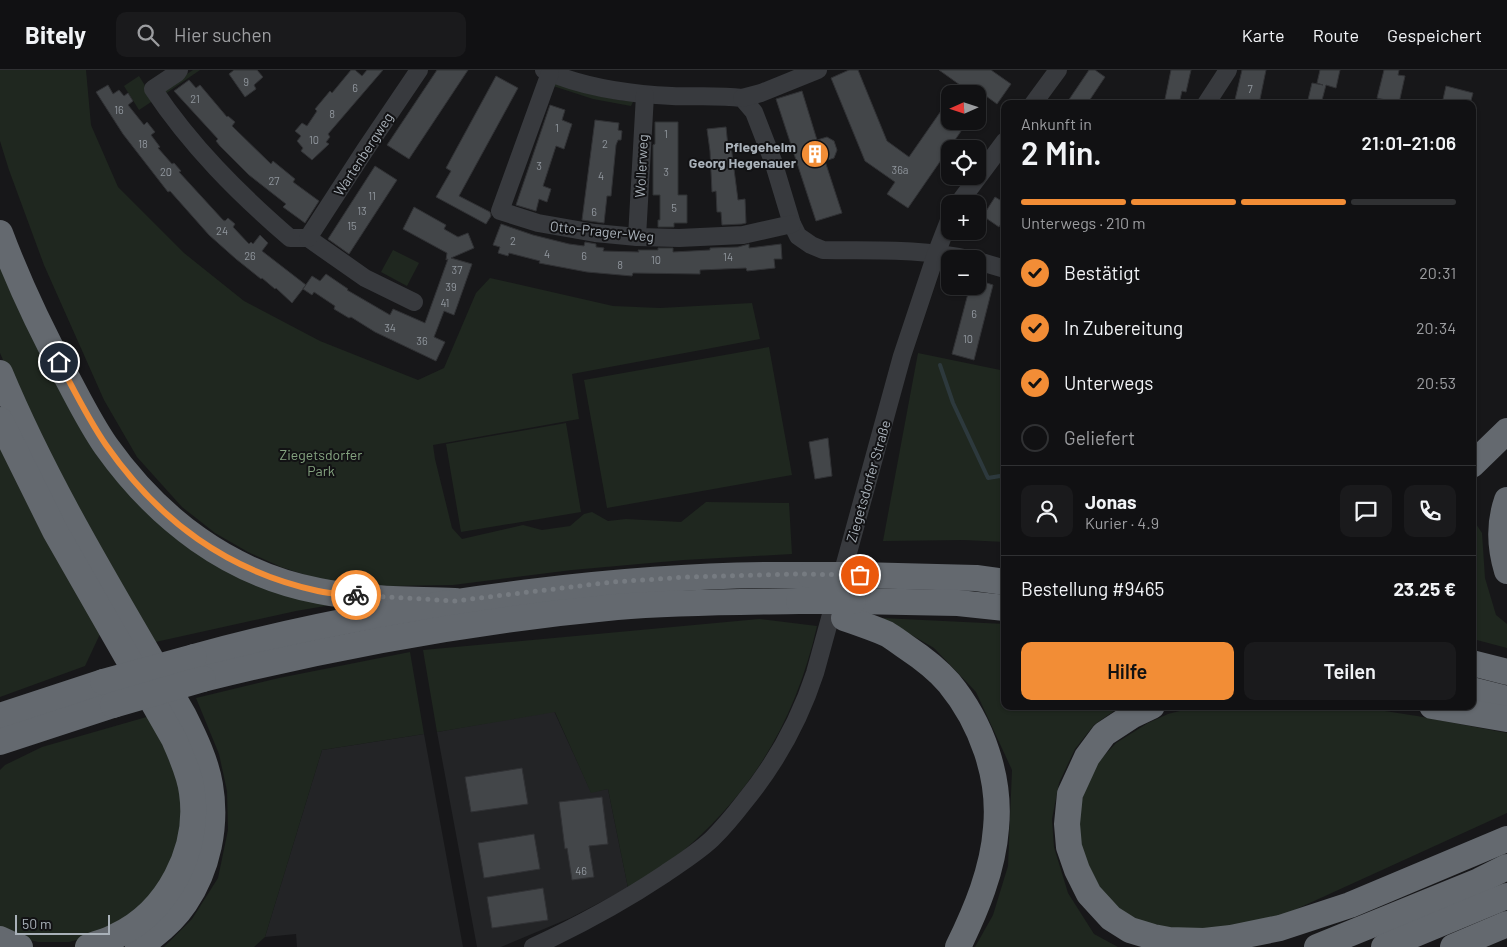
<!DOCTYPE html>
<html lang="de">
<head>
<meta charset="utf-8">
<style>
  :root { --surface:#111113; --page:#1a1a1c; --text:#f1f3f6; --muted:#9c9da0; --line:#303133; --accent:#f28d36 }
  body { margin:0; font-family:Barlow,sans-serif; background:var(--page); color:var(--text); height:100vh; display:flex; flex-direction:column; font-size:19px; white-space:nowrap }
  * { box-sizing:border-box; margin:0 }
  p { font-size:16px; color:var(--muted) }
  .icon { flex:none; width:28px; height:28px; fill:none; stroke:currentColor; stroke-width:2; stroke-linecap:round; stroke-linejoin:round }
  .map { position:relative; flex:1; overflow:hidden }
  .drawer { position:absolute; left:1001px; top:30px; width:475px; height:610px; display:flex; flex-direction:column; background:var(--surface); border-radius:10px; box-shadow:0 1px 4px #0004,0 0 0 1px var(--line) }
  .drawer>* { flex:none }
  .needle { width:32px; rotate:267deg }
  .controls { position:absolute; left:941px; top:15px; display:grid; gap:10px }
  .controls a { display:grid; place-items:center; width:45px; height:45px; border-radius:10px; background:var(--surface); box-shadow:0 1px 4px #0004,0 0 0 1px var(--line); font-size:25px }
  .scale { position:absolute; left:15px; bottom:12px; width:95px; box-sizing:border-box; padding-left:5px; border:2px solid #a9b1b9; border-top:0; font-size:14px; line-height:18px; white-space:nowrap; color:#a9b1b9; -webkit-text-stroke:4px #121214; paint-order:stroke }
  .pin { position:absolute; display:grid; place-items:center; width:42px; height:42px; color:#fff; margin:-21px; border:2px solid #fff; border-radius:50%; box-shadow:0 1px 5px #0007 }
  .courier { position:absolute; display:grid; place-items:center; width:50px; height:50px; margin:-25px; border:4px solid #f28d36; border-radius:50%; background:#fff; color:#222; box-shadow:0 1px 6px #0007 }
  .head em { font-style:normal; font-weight:600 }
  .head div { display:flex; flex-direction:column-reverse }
  .head { display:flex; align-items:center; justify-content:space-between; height:85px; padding:0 20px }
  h1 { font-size:32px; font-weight:600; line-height:38px }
  .bar { display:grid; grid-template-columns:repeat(4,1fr); gap:8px 5px; align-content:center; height:60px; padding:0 20px }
  .bar i { height:6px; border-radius:4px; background:var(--line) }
  .bar .on { background:var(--accent) }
  .bar p { grid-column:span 4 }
  .line { display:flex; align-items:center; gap:12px; padding:0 20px; border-top:1px solid var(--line) }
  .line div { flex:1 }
  .round { display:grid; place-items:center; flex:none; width:52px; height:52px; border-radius:10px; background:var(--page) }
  ol { padding:0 20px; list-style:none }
  li { display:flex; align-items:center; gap:15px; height:55px }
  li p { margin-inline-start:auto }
  li .icon { padding:5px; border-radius:50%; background:var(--accent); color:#111; stroke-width:4 }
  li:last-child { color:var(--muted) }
  li i { width:28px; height:28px; border:2px solid var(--line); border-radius:50% }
  .button { display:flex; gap:10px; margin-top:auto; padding:10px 20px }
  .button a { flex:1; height:58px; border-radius:10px; background:var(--accent); color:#111; font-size:20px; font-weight:600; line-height:58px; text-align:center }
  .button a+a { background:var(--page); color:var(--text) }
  header { display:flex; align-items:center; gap:30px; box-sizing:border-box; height:70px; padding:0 25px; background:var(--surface); border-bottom:1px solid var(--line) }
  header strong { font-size:24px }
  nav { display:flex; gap:28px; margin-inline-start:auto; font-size:18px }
  .search { width:350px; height:45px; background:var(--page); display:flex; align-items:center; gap:12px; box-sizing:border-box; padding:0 18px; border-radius:10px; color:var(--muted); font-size:19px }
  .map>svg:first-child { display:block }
  .built { fill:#232426 }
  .green { fill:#1f271f }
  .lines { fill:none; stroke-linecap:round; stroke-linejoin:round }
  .stream { stroke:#2d393d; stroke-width:4 }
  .building { fill:#434649; stroke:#313235 }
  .minor { stroke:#383a3e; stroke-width:18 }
  .highway { stroke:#64696f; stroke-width:26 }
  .highway-bridge { stroke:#64696f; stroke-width:26 }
  .done { stroke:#767b81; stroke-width:5; stroke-dasharray:0 9 }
  .route { stroke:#f28d36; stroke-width:6 }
  .labels { text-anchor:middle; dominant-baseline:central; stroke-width:4; stroke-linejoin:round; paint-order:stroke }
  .number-label { font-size:11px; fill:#90969d }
  .poi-label { font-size:14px; font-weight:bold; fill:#a9b1b9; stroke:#121214; text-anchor:end }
  .street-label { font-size:14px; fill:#a9b1b9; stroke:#121214 }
  .park-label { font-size:14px; fill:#85a480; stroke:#121214 }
</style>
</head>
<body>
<header>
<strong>Bitely</strong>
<div class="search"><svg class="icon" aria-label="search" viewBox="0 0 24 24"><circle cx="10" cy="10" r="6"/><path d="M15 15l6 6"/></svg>Hier suchen</div>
<nav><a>Karte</a><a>Route</a><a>Gespeichert</a></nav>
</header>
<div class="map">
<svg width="1507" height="877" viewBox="0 0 1507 877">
  <rect width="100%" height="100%" fill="#171719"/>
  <g class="built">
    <polygon points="554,641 591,722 608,719 628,818 570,848 501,877 477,877 437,662"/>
    <polygon points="424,664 463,877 297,877 296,864 265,867 322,680"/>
  </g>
  <g class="green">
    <polygon points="0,0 86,0 91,55 118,117 184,183 244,231 320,271 418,310 444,298 476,223 490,208 613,236 660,238 752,233 760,269 572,304 579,349 433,375 435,389 452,458 462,469 523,455 542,460 570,456 584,444 592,442 608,451 626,449 681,452 706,432 789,433 792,484 684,490 572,500 453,515 391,516 349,514 315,508 281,497 248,482 215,463 182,437 137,387 104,330 44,195 9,100 0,71"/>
    <polygon points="193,0 200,0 165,24 166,18"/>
    <polygon points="139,6 154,30 139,40 124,16"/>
    <polygon points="555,10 594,25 625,31 629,27 635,28 631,36 593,29 550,15"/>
    <polygon points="393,180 419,193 407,216 381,202"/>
    <polygon points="0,182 149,442 337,534 296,541 151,573 29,351 0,283"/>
    <polygon points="769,277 792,405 607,438 584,310"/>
    <polygon points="918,283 1005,301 1005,472 964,470 883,471"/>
    <polygon points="566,353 581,442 461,462 446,374"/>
    <polygon points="0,366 100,564 85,596 0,627"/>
    <polygon points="1472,448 1482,463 1485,508 1496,545 1507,554 1507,578 1473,569"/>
    <polygon points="882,548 1005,554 1005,636 1121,636 1094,655 1075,679 1059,713 1052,749 1054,777 1068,823 1094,864 1118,877 975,877 993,845 1008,796 1012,700 976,622 934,578"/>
    <path d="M 759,549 L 817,556 C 797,644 758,714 691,774 C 672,791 650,804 628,818 L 608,719 L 591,723 L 555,642 L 437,662 L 423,580 Z"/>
    <polygon points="410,582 424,664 322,680 265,867 254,877 164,877 192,849 218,808 228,760 227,721 219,684 196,628 279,608"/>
    <polygon points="1199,636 1353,636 1417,646 1507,663 1507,743 1279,847 1211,862 1154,856 1128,845 1111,834 1098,818 1086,794 1081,773 1079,750 1082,730 1088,709 1099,691 1116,673 1148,653 1168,644"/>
    <polygon points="150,646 181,717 184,748 169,800 141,839 92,866 69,872 38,872 11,865 0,858 0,700 5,695 42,677"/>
  </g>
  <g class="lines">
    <polyline class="stream" points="940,295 953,333 988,408 1000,406 1005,407"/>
  </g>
  <g class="building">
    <polygon points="234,0 257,0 263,7 254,15 256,19 245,27 229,4"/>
    <polygon points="351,0 355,0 362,6 367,0 383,0 328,64 330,67 326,72 329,74 312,90 301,81 303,78 297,71 301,66 295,61 302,53 307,56 317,41 315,39 330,21 332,23"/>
    <polygon points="437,0 468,0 409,89 387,75"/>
    <polygon points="849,0 858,0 887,71 909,87 950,28 950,51 968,51 908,138 887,124 895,112 865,91 831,8"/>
    <polygon points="939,0 991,0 1011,14 997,34 986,26 978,38 978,24 953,24 960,15"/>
    <polygon points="1089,0 1095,0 1105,7 1087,34 1066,34"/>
    <polygon points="1171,0 1191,0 1186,22 1182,21 1179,34 1164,34"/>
    <polygon points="1242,0 1266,0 1259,34 1234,34"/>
    <polygon points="1320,0 1340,0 1336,18 1326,15 1321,34 1307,34 1312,13 1323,15 1317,13"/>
    <polygon points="1384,0 1399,0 1398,5 1405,6 1399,33 1377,28"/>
    <polygon points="496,6 518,18 459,126 490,142 491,146 486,154 436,127 451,101 446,98"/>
    <polygon points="189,10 196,18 200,15 227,47 228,46 235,52 232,56 271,94 273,91 295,109 293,112 319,131 305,153 283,137 286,134 249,105 220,76 216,71 218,69 174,21"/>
    <polygon points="108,15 113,24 119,20 124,26 128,23 133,31 128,35 144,55 147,52 155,62 151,65 160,77 158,78 172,94 174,93 181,101 179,102 223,150 225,151 228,148 235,154 233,157 249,174 251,172 253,174 260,165 268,173 262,181 306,215 292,233 276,218 275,219 262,208 261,209 236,189 209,165 170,121 168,122 123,64 96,22"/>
    <polygon points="1446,16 1473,23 1470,34 1442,34"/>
    <polygon points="802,21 817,70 827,67 834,71 837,80 834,88 825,91 842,143 816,151 776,29"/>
    <polygon points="550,35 565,40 562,50 572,54 564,79 556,76 543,116 551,119 547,132 539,129 536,141 516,135"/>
    <polygon points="595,50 619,53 618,60 622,61 621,70 618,70 616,75 611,126 607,126 604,153 582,150"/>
    <polygon points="655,52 678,52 678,125 687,125 687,153 674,153 674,157 658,157 658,150 660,150 660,125 653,125 653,75 655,74"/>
    <polygon points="726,57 728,77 731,76 738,130 745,129 746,153 742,154 722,155 721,142 717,142 716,121 712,122 710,81 707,59"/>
    <polygon points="375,96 397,110 349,184 328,169"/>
    <polygon points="995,127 1005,133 1005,147 999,157 983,146"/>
    <polygon points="414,137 446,155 444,159 458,167 468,163 474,178 451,188 472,194 454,245 444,241 434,267 445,272 436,291 375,262 351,247 349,248 334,239 335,236 314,222 312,225 303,219 312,206 320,211 326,204 348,219 347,220 390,245 393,239 425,253 448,189 446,190 447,183 403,159"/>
    <polygon points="501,154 533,165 569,174 584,176 585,172 596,174 596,177 604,178 603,181 639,182 638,180 658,180 658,178 673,178 673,182 710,180 710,178 738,177 749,174 749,178 781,174 782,189 774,189 775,198 747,201 746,198 700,200 700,204 633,203 632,206 587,202 539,193 540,191 509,183 508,186 498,183 500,177 493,175"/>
    <polygon points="978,210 993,215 974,290 952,284 970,216 978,216"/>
    <polygon points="828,368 832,406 815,409 809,372"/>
    <polygon points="522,698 528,734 471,742 465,707"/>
    <polygon points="602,727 608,774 589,776 594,807 572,810 567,778 565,779 559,732"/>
    <polygon points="534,764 540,799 484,808 478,773"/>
    <polygon points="543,818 548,850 492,858 487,827"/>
  </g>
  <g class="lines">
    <g class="minor">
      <path d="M 179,0 L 177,3 L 153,19 C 191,76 238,123 290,168 L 308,168 L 365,208 L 414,232"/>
      <path d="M 544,0 C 584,18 628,24 672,26 C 696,27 718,25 742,28 L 754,42 L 773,91 L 792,154 L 798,166 L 811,175 L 823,180 C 870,181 921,178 968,189"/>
      <polyline points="550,3 500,141 538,153 595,163 637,167 679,168 743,165 792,154"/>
      <polyline points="742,28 761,23 818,0"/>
      <polyline points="1033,34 1058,0"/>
      <polyline points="1206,34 1228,0"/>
      <polyline points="958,134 1005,71"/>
      <polyline points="637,167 645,25"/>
      <polyline points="308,168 365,80 419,0"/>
      <polyline points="978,191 1005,199"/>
      <path d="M 533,877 C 578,856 621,833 663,805 C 679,794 697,783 712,769 C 723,758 734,745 744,732 C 776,693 799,652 815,603 L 902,286 L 936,184 L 950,148"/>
    </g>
    <g class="highway">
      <path d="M 0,163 C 18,211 40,258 65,304 C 78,328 90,353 106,376 C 158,449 229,504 319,521 C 363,530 410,529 455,531"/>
      <path d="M 0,303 C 50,423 120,534 184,646 C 195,668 206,691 210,715 C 217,755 208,799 185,833 C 173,851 156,865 138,877"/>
      <path d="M 0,350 L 55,461 L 174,669 C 181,686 190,704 192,723 C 200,779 168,842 116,866 C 107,871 97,873 88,877"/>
      <polyline points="1472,395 1507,361"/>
      <path d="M 1507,430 C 1499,453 1500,478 1507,501"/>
      <polyline points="859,505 976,508 1005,512"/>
      <polyline points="853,531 958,533 1005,538"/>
      <path d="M 844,548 C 858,553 873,558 887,564 C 894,568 900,573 906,577 C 921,587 937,599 949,613 C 982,653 1001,708 996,758 C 993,800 976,840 958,877"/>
      <path d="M 194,587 C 309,555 421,535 539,521 C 629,510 719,504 810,505"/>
      <polyline points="1472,593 1507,602"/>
      <path d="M 203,609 C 339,575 477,550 617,537 C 678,532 738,532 799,531"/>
      <polyline points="1472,620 1507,629"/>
      <polyline points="1152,636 1133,645 1104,664 1087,687 1070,724 1067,754 1069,777 1077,800 1089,824 1111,848 1130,860 1153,867 1169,870 1204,871 1231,868 1280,858 1350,835 1507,769"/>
      <polyline points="1432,636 1507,649"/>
      <polyline points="0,646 103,612"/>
      <polyline points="0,672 113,635"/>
      <polyline points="0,869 13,875 20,877"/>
      <polyline points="1317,877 1479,811 1507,797"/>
      <polyline points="1384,877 1507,826"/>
      <polyline points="1453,877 1507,854"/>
    </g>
    <g class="highway-bridge">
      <polyline points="810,505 859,505"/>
      <polyline points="799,531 853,531"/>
      <polyline points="103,612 194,587"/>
      <polyline points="113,635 203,609"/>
    </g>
  </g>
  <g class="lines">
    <polyline class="done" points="356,525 455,531 612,512 688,507 799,504 860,505"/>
    <path class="route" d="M 59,292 C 74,320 88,349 106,375 C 159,451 227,501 318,521 C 330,524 343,524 356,525"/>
  </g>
  <defs>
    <symbol id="building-disc" viewBox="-11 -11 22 22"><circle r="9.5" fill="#f28d36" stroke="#121214"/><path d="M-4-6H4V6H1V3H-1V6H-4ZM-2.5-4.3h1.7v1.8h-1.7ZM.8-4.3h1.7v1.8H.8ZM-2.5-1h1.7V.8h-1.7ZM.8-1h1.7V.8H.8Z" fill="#fff"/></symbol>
  </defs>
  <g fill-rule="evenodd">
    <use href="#building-disc" x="799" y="68" width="32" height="32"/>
  </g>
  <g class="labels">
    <g class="number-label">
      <text x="246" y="11">9</text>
      <text x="355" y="17">6</text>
      <text x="1250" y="18">7</text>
      <text x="195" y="28">21</text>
      <text x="119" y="39">16</text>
      <text x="332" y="43">8</text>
      <text x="557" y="57">1</text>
      <text x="666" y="63">1</text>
      <text x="314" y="69">10</text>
      <text x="143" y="73">18</text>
      <text x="605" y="73">2</text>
      <text x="539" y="95">3</text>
      <text x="900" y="99">36a</text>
      <text x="166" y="101">20</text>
      <text x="666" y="101">3</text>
      <text x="601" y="105">4</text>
      <text x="274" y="110">27</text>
      <text x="372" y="125">11</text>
      <text x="674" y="137">5</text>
      <text x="362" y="140">13</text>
      <text x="594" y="141">6</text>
      <text x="352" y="155">15</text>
      <text x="222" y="160">24</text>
      <text x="513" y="170">2</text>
      <text x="547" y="183">4</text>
      <text x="250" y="185">26</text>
      <text x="584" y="185">6</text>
      <text x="728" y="186">14</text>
      <text x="656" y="189">10</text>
      <text x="620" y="194">8</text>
      <text x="457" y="199">37</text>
      <text x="451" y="216">39</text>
      <text x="445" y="232">41</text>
      <text x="974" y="243">6</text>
      <text x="390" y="257">34</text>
      <text x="968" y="268">10</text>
      <text x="422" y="270">36</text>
      <text x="581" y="800">46</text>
    </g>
    <g class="poi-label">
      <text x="796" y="76">Pflegeheim<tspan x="796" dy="16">Georg Hegenauer</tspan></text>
    </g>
    <g class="street-label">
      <text transform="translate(363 84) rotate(-57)">Wartenbergweg</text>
      <text transform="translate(641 96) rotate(-87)">Wollerweg</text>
      <text transform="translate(602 161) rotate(6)">Otto-Prager-Weg</text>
      <text transform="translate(868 411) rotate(-74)">Ziegetsdorfer Straße</text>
    </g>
    <g class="park-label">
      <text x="321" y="384">Ziegetsdorfer<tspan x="321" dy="16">Park</tspan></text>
    </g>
  </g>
</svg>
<div class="controls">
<a><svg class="needle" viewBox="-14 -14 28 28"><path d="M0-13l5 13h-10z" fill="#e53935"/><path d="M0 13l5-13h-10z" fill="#9c9da0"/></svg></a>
<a><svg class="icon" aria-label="locate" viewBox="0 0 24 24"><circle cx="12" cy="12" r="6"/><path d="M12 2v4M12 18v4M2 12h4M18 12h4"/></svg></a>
<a>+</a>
<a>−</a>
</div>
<div class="scale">50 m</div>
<div class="pin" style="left:860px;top:505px;background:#ea580c"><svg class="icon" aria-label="bag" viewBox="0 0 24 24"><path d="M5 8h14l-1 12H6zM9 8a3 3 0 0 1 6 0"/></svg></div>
<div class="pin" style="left:59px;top:292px;background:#1f2937"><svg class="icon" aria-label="home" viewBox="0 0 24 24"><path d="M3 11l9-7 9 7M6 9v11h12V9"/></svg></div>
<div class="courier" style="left:356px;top:525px"><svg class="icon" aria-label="bike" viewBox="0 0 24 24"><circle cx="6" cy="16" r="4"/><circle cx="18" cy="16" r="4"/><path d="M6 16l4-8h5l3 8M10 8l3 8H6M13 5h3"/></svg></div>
<section class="drawer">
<div class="head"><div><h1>2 Min.</h1><p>Ankunft in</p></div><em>21:01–21:06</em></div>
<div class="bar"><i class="on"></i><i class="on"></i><i class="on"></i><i></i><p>Unterwegs · 210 m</p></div>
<ol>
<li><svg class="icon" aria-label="check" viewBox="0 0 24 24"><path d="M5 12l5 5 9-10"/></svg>Bestätigt<p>20:31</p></li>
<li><svg class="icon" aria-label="check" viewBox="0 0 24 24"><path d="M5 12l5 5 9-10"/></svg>In Zubereitung<p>20:34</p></li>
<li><svg class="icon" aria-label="check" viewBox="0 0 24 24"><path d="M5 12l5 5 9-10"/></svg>Unterwegs<p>20:53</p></li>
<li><i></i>Geliefert</li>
</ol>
<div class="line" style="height:90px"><a class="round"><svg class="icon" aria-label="person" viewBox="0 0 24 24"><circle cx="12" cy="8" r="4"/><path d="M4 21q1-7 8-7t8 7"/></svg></a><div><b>Jonas</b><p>Kurier · 4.9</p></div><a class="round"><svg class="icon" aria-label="chat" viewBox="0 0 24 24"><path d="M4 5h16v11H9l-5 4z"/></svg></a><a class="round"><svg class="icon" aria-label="phone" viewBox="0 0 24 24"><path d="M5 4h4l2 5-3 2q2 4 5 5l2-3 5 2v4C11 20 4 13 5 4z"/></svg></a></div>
<div class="line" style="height:65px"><div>Bestellung #9465</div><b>23.25 €</b></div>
<div class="button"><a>Hilfe</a><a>Teilen</a></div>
</section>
</div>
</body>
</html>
